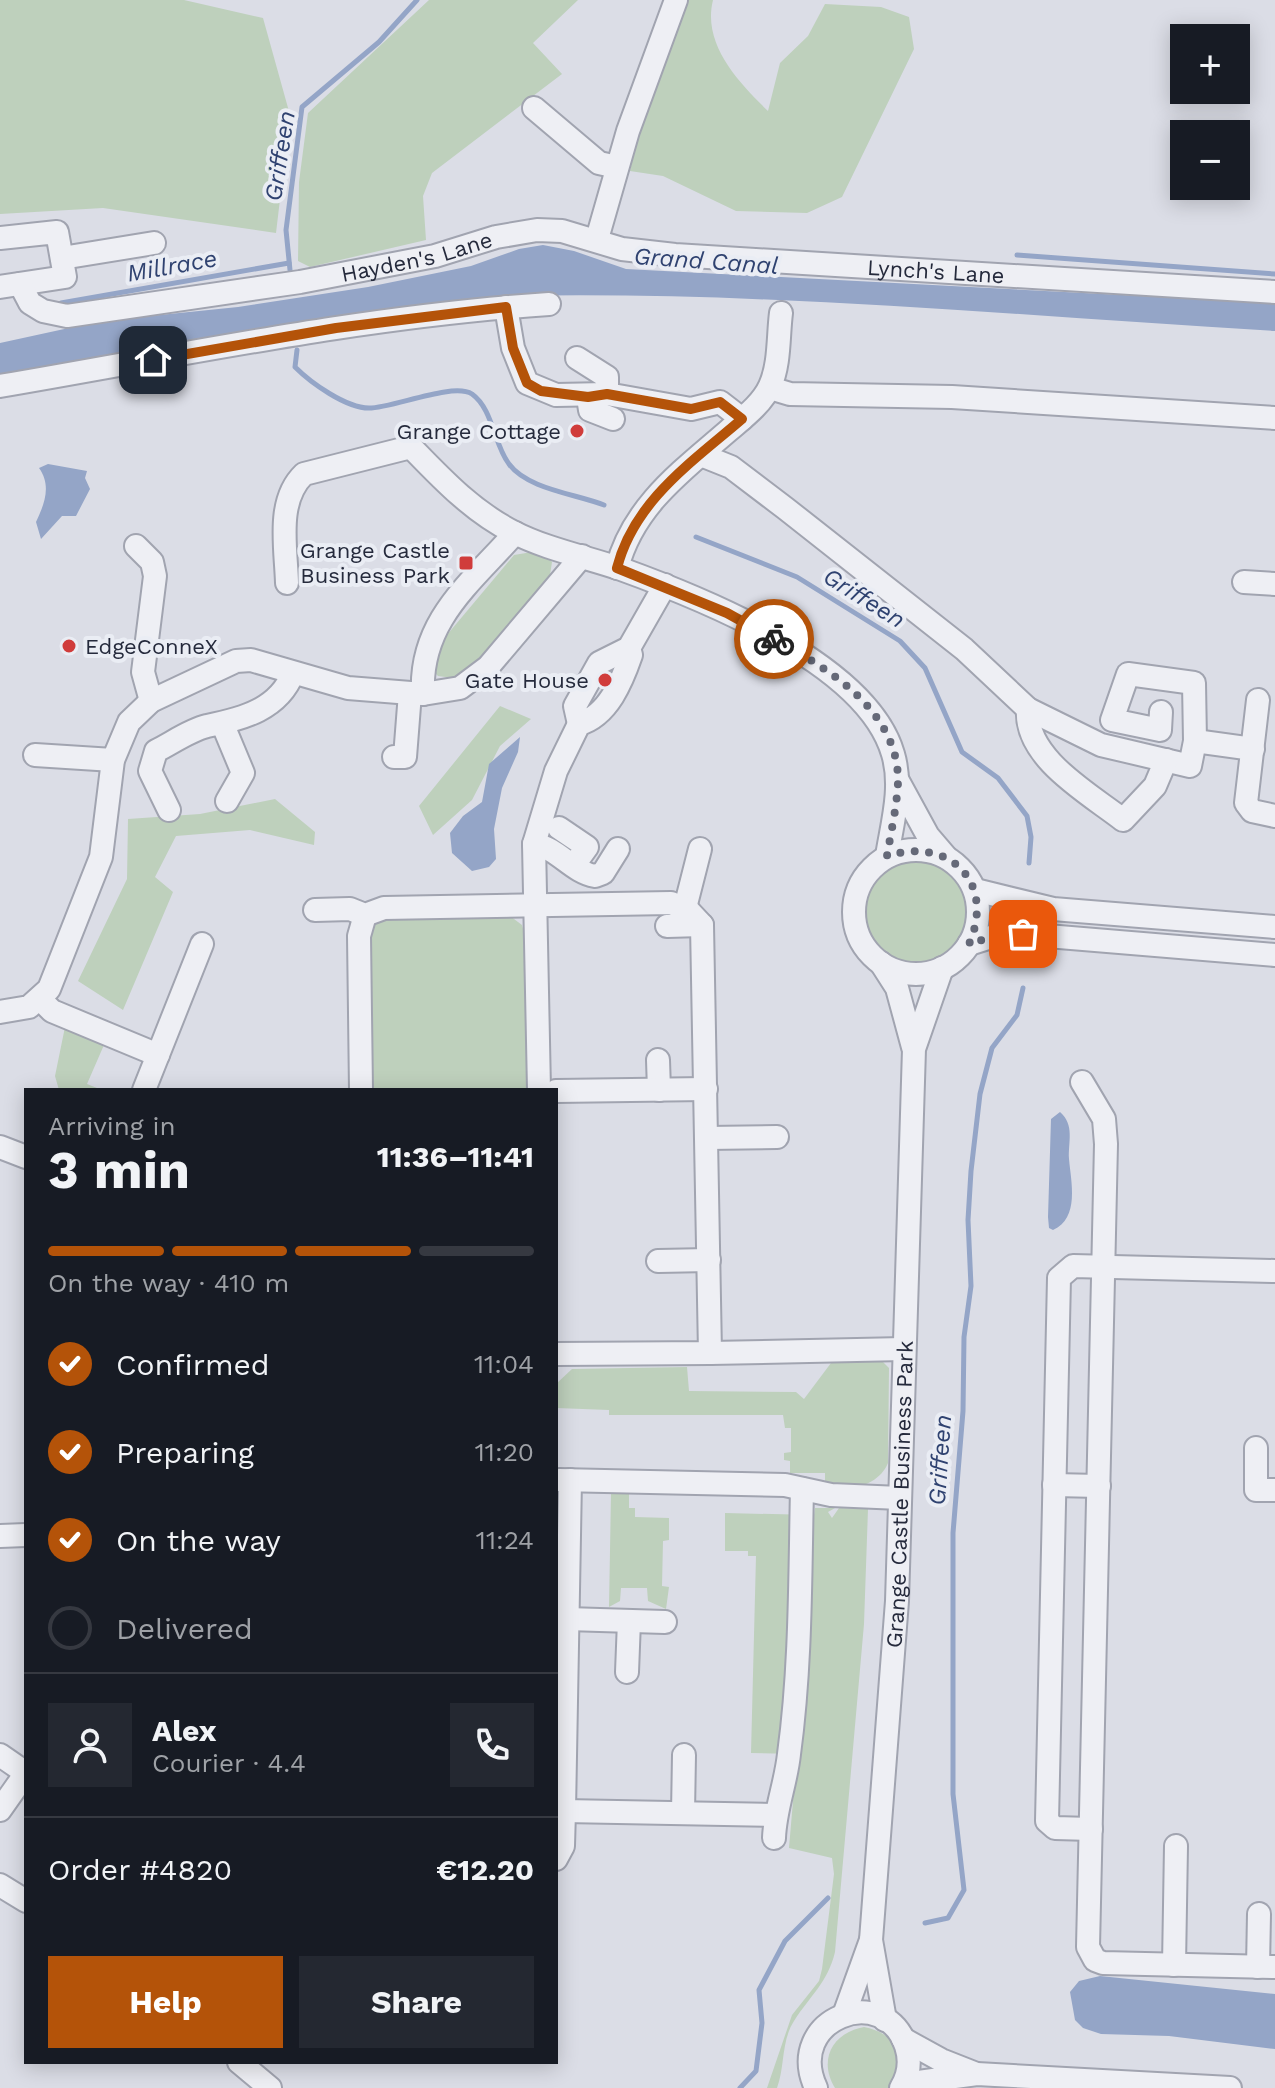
<!DOCTYPE html>
<html lang="en">
<head>
<meta charset="utf-8">
<style>
  :root { --surface:#171b24; --page:#242831; --text:#f1f3f6; --muted:#9ea1a6; --line:#363941; --accent:#b45309 }
  body { margin:0; font-family:"Work Sans",sans-serif; background:var(--page); color:var(--text); height:100vh; display:flex; flex-direction:column; font-size:30px; white-space:nowrap }
  * { box-sizing:border-box; margin:0 }
  p { font-size:26px; color:var(--muted) }
  .icon { flex:none; width:44px; height:44px; fill:none; stroke:currentColor; stroke-width:2; stroke-linecap:round; stroke-linejoin:round }
  .map { position:relative; flex:1; overflow:hidden }
  .side { position:absolute; left:24px; top:1088px; width:534px; height:976px; display:flex; flex-direction:column; background:var(--surface); border-radius:0px; box-shadow:0 4px 20px #0003 }
  .side>* { flex:none }
  .buttons { position:absolute; left:1170px; top:24px; display:grid; gap:16px }
  .buttons a { display:grid; place-items:center; width:80px; height:80px; border-radius:0px; background:var(--surface); box-shadow:0 4px 20px #0003; font-size:40px }
  .pin { position:absolute; display:grid; place-items:center; width:68px; height:68px; color:#fff; margin:-34px; border-radius:16px; box-shadow:0 4px 12px #0006 }
  .courier { position:absolute; display:grid; place-items:center; width:80px; height:80px; margin:-40px; border:6px solid #b45309; border-radius:50%; background:#fff; color:#222; box-shadow:0 2px 10px #0007 }
  .summary em { font-style:normal; font-weight:700 }
  .summary div { display:flex; flex-direction:column-reverse }
  .summary { display:flex; align-items:center; justify-content:space-between; height:136px; padding:0 24px }
  h1 { font-size:52px; font-weight:700; line-height:60px }
  .bar { display:grid; grid-template-columns:repeat(4,1fr); gap:12px 8px; align-content:center; height:96px; padding:0 24px }
  .bar i { height:10px; border-radius:6px; background:var(--line) }
  .bar .current { background:var(--accent) }
  .bar p { grid-column:span 4 }
  .line { display:flex; align-items:center; gap:20px; padding:0 24px; border-top:2px solid var(--line) }
  .line div { flex:1 }
  .round { display:grid; place-items:center; flex:none; width:84px; height:84px; border-radius:0px; background:var(--page) }
  ol { padding:0 24px; list-style:none }
  li { display:flex; align-items:center; gap:24px; height:88px }
  li p { margin-inline-start:auto }
  li .icon { padding:8px; border-radius:50%; background:var(--accent); color:#fff; stroke-width:4 }
  li:last-child { color:var(--muted) }
  li i { width:44px; height:44px; border:4px solid var(--line); border-radius:50% }
  .action { display:flex; gap:16px; margin-top:auto; padding:16px 24px }
  .action a { flex:1; height:92px; border-radius:0px; background:var(--accent); color:#fff; font-size:32px; font-weight:700; line-height:92px; text-align:center }
  .action a+a { background:var(--page); color:var(--text) }
  .map>svg:first-child { display:block }
  .green { fill:#bed0bc }
  .water { fill:#94a5c7 }
  .lines { fill:none; stroke-linecap:round; stroke-linejoin:round }
  .stream { stroke:#94a5c7; stroke-width:5 }
  .minor-casing { stroke:#a1a4b0; stroke-width:26 }
  .minor { stroke:#eeeff4; stroke-width:22 }
  .done { stroke:#656978; stroke-width:8; stroke-dasharray:0 14.4 }
  .route { stroke:#b45309; stroke-width:10 }
  .poi-dot { fill:#d03c3b; stroke:#eaedf4; stroke-width:3 }
  .labels { text-anchor:middle; dominant-baseline:central; stroke-width:8; stroke-linejoin:round; paint-order:stroke }
  .street-label { font-size:22px; fill:#252a3c; stroke:#eaedf4 }
  .poi-label { font-size:22px; fill:#252a3c; stroke:#eaedf4; text-anchor:end }
  .water-label { font-size:24px; font-style:italic; fill:#2f4270; stroke:#eaedf4 }
</style>
</head>
<body>
<div class="map">
<svg width="1275" height="2088" viewBox="0 0 1275 2088">
  <rect width="100%" height="100%" fill="#dbdde6"/>
  <g class="green">
    <polygon points="0,0 184,0 263,18 290,115 276,233 103,208 0,214"/>
    <polygon points="429,0 578,0 533,43 562,74 432,173 423,196 426,240 310,267 298,261 299,182 308,113"/>
    <path d="M 686,0 L 713,0 C 702,44 738,82 768,111 L 780,63 L 808,36 L 825,4 L 881,7 L 909,17 L 914,49 L 842,197 L 807,213 L 736,211 L 663,176 L 630,171 L 636,142 Z"/>
    <polygon points="532,552 547,557 552,562 550,575 478,661 453,678 438,676 434,672 441,642 514,555"/>
    <polygon points="500,706 531,719 500,746 472,800 433,835 419,806"/>
    <polygon points="275,799 315,832 314,845 250,830 176,836 155,877 173,892 123,1010 78,981 127,879 128,819 200,814"/>
    <circle cx="915" cy="911" r="52"/>
    <polygon points="510,916 522,925 525,936 529,1090 371,1090 370,924 377,918"/>
    <polygon points="65,1027 107,1038 87,1084 102,1090 59,1090 55,1076"/>
    <path d="M 834,1359 L 880,1359 L 889,1368 L 888,1463 C 878,1487 847,1493 825,1482 L 825,1473 L 790,1473 L 790,1461 L 784,1460 L 784,1453 L 791,1452 L 791,1428 L 785,1428 L 783,1415 L 609,1415 L 609,1410 L 556,1408 L 556,1384 L 572,1369 L 687,1367 L 689,1391 L 796,1392 L 804,1399 Z"/>
    <polygon points="611,1494 629,1494 629,1508 635,1508 635,1517 669,1518 669,1540 663,1541 662,1586 669,1587 666,1609 648,1601 647,1588 621,1588 620,1601 609,1607"/>
    <path d="M 815,1508 L 835,1508 L 828,1512 L 832,1518 L 839,1508 L 868,1509 L 864,1624 L 835,1952 C 828,1982 810,1996 794,2021 C 781,2041 785,2067 777,2088 L 767,2088 L 792,2015 L 819,1981 L 822,1969 L 834,1874 L 832,1858 L 789,1848 L 797,1754 L 751,1753 L 756,1556 L 748,1556 L 748,1551 L 725,1551 L 725,1513 L 814,1515 Z"/>
    <path d="M 864,2027 C 899,2034 905,2058 891,2088 L 835,2088 C 818,2060 832,2033 864,2027 Z"/>
  </g>
  <g class="water">
    <path d="M 543,245 L 574,251 L 626,269 L 1275,303 L 1275,331 C 1022,316 766,291 512,296 L 0,376 L 0,343 L 101,321 L 238,307 L 368,287 L 471,266 L 519,249 Z"/>
    <path d="M 48,464 L 87,471 L 85,478 L 90,489 L 76,516 L 62,516 L 41,539 L 36,522 C 44,505 52,486 39,468 Z"/>
    <polygon points="520,737 518,752 502,788 494,829 496,859 489,867 472,871 452,853 450,833 463,816 482,802 489,764"/>
    <path d="M 1060,1112 C 1075,1125 1068,1142 1069,1159 C 1071,1182 1080,1218 1053,1230 L 1049,1228 L 1048,1217 L 1051,1119 Z"/>
    <polygon points="1100,1976 1275,1994 1275,2049 1169,2036 1101,2034 1083,2028 1075,2020 1070,1992 1079,1981"/>
  </g>
  <g class="lines">
    <g class="stream">
      <polyline points="1017,255 1275,274"/>
      <polyline points="290,270 286,230 302,107 379,42 417,0"/>
      <polyline points="61,303 289,263"/>
      <path d="M 297,350 L 295,367 C 311,383 346,408 369,408 C 393,408 453,382 472,394 C 493,409 494,445 509,464 C 527,489 576,494 604,505"/>
      <polyline points="696,537 797,577 900,641 925,668 962,752 998,778 1027,816 1031,837 1029,863"/>
      <polyline points="925,1923 948,1918 964,1890 953,1794 953,1533 963,1411 964,1337 971,1286 968,1220 971,1171 980,1094 992,1048 1017,1015 1023,988"/>
      <polyline points="740,2088 756,2071 762,2023 759,1990 785,1941 828,1898"/>
    </g>
    <defs>
      <g id="minor">
        <polyline points="534,108 599,163 617,167"/>
        <polyline points="0,238 57,232 65,277 0,287"/>
        <polyline points="597,239 628,131 676,0"/>
        <polyline points="62,258 154,243"/>
        <path id="s1" d="M 20,284 L 30,303 L 43,311 L 67,316 L 300,282 L 435,256 L 496,237 L 537,230 L 562,231 L 622,249 L 675,255 L 1275,292"/>
        <polyline points="506,307 513,348 527,383 556,395 607,394"/>
        <polyline points="577,358 607,377 607,394 691,409 720,402 742,419"/>
        <path d="M 0,386 C 182,355 364,316 549,304"/>
        <polyline points="770,388 790,394 952,397 1275,418"/>
        <polyline points="588,397 590,410 613,419"/>
        <polyline points="701,455 731,467 785,508 964,649 1028,709 1101,745 1190,766 1195,741 1253,749"/>
        <polyline points="136,546 152,562 155,576 143,672 151,701"/>
        <path d="M 617,568 C 633,506 682,471 728,431 C 743,418 762,404 770,386 C 780,364 778,336 781,313"/>
        <polyline points="1244,582 1275,584"/>
        <path d="M 287,583 C 286,547 276,501 304,474 L 411,447 C 442,479 472,511 513,532 C 546,549 586,557 621,569 C 704,599 867,664 893,754 C 903,787 892,824 887,856"/>
        <path d="M 423,694 C 419,621 471,583 515,533"/>
        <polyline points="1258,700 1246,803 1252,811 1275,816"/>
        <path d="M 1028,709 C 1024,758 1090,794 1123,820 L 1155,786 L 1166,760"/>
        <polyline points="1161,712 1160,730 1112,720 1128,674 1194,683 1195,741"/>
        <polyline points="579,724 575,706 599,663 629,648 665,585"/>
        <polyline points="223,725 243,773 227,801"/>
        <polyline points="35,755 113,760"/>
        <polyline points="394,757 405,757 410,693"/>
        <polyline points="898,781 928,836 946,857"/>
        <path d="M 169,810 L 150,771 L 156,751 C 172,743 190,730 207,726 C 243,719 279,709 293,673"/>
        <polyline points="559,828 587,847 574,865"/>
        <path d="M 534,844 C 558,848 572,872 595,876 L 603,873 L 618,849"/>
        <circle cx="916" cy="912" r="62"/>
        <polyline points="975,890 1053,909 1275,927"/>
        <polyline points="685,908 700,849"/>
        <polyline points="315,910 350,909 365,915 384,908 671,903 688,910 702,925 710,1353 556,1354"/>
        <polyline points="667,926 702,925"/>
        <polyline points="969,944 991,937 1023,934 1275,955"/>
        <polyline points="881,963 897,988 913,1047"/>
        <polyline points="41,1000 52,1011 158,1055"/>
        <polyline points="0,1012 29,1007 49,989 101,857 113,760 129,722 151,701 236,661 251,660 348,688 423,694 460,688 488,667 582,556"/>
        <polyline points="658,1060 659,1090"/>
        <polyline points="1082,1082 1104,1119 1106,1144 1088,1947 1095,1960 1103,1963 1275,1967"/>
        <polyline points="144,1090 202,944"/>
        <polyline points="361,1090 359,936 365,915"/>
        <path d="M 539,1090 L 534,844 L 556,771 L 579,724 C 608,716 622,681 631,655 L 629,648"/>
        <polyline points="556,1091 706,1089"/>
        <polyline points="707,1138 777,1137"/>
        <polyline points="0,1147 26,1157"/>
        <polyline points="658,1261 709,1260"/>
        <polyline points="710,1353 904,1349"/>
        <polyline points="1256,1448 1256,1490 1275,1490"/>
        <polyline points="559,1480 785,1485 831,1495 900,1498"/>
        <polyline points="570,1480 564,1811 775,1815"/>
        <polyline points="1054,1485 1099,1486"/>
        <polyline points="0,1536 26,1535"/>
        <polyline points="567,1619 665,1622"/>
        <polyline points="627,1672 629,1621"/>
        <polyline points="0,1755 26,1773"/>
        <polyline points="0,1810 26,1773"/>
        <polyline points="683,1813 684,1755"/>
        <polyline points="1091,1829 1055,1828 1047,1821 1059,1278 1073,1266 1275,1271"/>
        <path d="M 774,1838 C 775,1809 786,1783 789,1754 C 801,1666 800,1577 802,1489"/>
        <polyline points="556,1859 563,1846 564,1811"/>
        <polyline points="0,1885 26,1901"/>
        <polyline points="1174,1965 1176,1846"/>
        <polyline points="1258,1967 1259,1914"/>
        <polyline points="844,2015 871,1940"/>
        <path id="s2" d="M 885,2020 L 871,1940 L 897,1601 L 914,1049 L 942,968"/>
        <polyline points="903,2039 941,2060 974,2073"/>
        <polyline points="239,2062 270,2088"/>
        <polyline points="904,2084 977,2074 1230,2088"/>
        <path d="M 816,2088 C 784,2019 884,1981 906,2046 C 911,2061 909,2075 901,2088"/>
      </g>
    </defs>
    <use href="#minor" class="minor-casing"/>
    <use href="#minor" class="minor"/>
  </g>
  <g class="lines">
    <path class="done" d="M 774,639 C 829,669 899,711 898,782 C 897,806 891,832 887,856 C 950,836 996,883 969,944 L 991,937 L 1023,934"/>
    <path class="route" d="M 153,360 L 336,328 L 506,307 L 513,348 L 527,383 L 541,391 L 588,397 L 607,394 L 691,409 L 720,402 L 742,419 C 692,462 634,501 617,568 L 727,613 L 774,639"/>
  </g>
  <g class="poi-dot">
    <circle cx="577" cy="431" r="8"/>
    <rect x="458" y="555" width="16" height="16" rx="4"/>
    <circle cx="69" cy="646" r="8"/>
    <circle cx="605" cy="680" r="8"/>
  </g>
  <g class="labels">
    <g class="street-label">
      <text stroke="none"><textPath href="#s1" startOffset="416">Hayden's Lane</textPath></text>
      <text stroke="none"><textPath href="#s1" startOffset="942">Lynch's Lane</textPath></text>
      <text stroke="none"><textPath href="#s2" startOffset="528">Grange Castle Business Park</textPath></text>
    </g>
    <g class="poi-label">
      <text x="561" y="431">Grange Cottage</text>
      <text x="450" y="550">Grange Castle<tspan x="450" dy="25">Business Park</tspan></text>
      <text x="85" y="646" text-anchor="start">EdgeConneX</text>
      <text x="589" y="680">Gate House</text>
    </g>
    <g class="water-label">
      <text transform="translate(280 156) rotate(-81)">Griffeen</text>
      <text transform="translate(706 261) rotate(4)">Grand Canal</text>
      <text transform="translate(172 266) rotate(-10)">Millrace</text>
      <text transform="translate(864 598) rotate(32)">Griffeen</text>
      <text transform="translate(940 1460) rotate(-86)">Griffeen</text>
    </g>
  </g>
</svg>
<div class="buttons">
<a>+</a>
<a>−</a>
</div>
<div class="pin" style="left:1023px;top:934px;background:#ea580c"><svg class="icon" aria-label="bag" viewBox="0 0 24 24"><path d="M5 8h14l-1 12H6zM9 8a3 3 0 0 1 6 0"/></svg></div>
<div class="pin" style="left:153px;top:360px;background:#1f2937"><svg class="icon" aria-label="home" viewBox="0 0 24 24"><path d="M3 11l9-7 9 7M6 9v11h12V9"/></svg></div>
<div class="courier" style="left:774px;top:639px"><svg class="icon" aria-label="bike" viewBox="0 0 24 24"><circle cx="6" cy="16" r="4"/><circle cx="18" cy="16" r="4"/><path d="M6 16l4-8h5l3 8M10 8l3 8H6M13 5h3"/></svg></div>
<section class="side">
<div class="summary"><div><h1>3 min</h1><p>Arriving in</p></div><em>11:36–11:41</em></div>
<div class="bar"><i class="current"></i><i class="current"></i><i class="current"></i><i></i><p>On the way · 410 m</p></div>
<ol>
<li><svg class="icon" aria-label="check" viewBox="0 0 24 24"><path d="M5 12l5 5 9-10"/></svg>Confirmed<p>11:04</p></li>
<li><svg class="icon" aria-label="check" viewBox="0 0 24 24"><path d="M5 12l5 5 9-10"/></svg>Preparing<p>11:20</p></li>
<li><svg class="icon" aria-label="check" viewBox="0 0 24 24"><path d="M5 12l5 5 9-10"/></svg>On the way<p>11:24</p></li>
<li><i></i>Delivered</li>
</ol>
<div class="line" style="height:144px"><a class="round"><svg class="icon" aria-label="person" viewBox="0 0 24 24"><circle cx="12" cy="8" r="4"/><path d="M4 21q1-7 8-7t8 7"/></svg></a><div><b>Alex</b><p>Courier · 4.4</p></div><a class="round"><svg class="icon" aria-label="phone" viewBox="0 0 24 24"><path d="M5 4h4l2 5-3 2q2 4 5 5l2-3 5 2v4C11 20 4 13 5 4z"/></svg></a></div>
<div class="line" style="height:104px"><div>Order #4820</div><b>€12.20</b></div>
<div class="action"><a>Help</a><a>Share</a></div>
</section>
</div>
</body>
</html>
